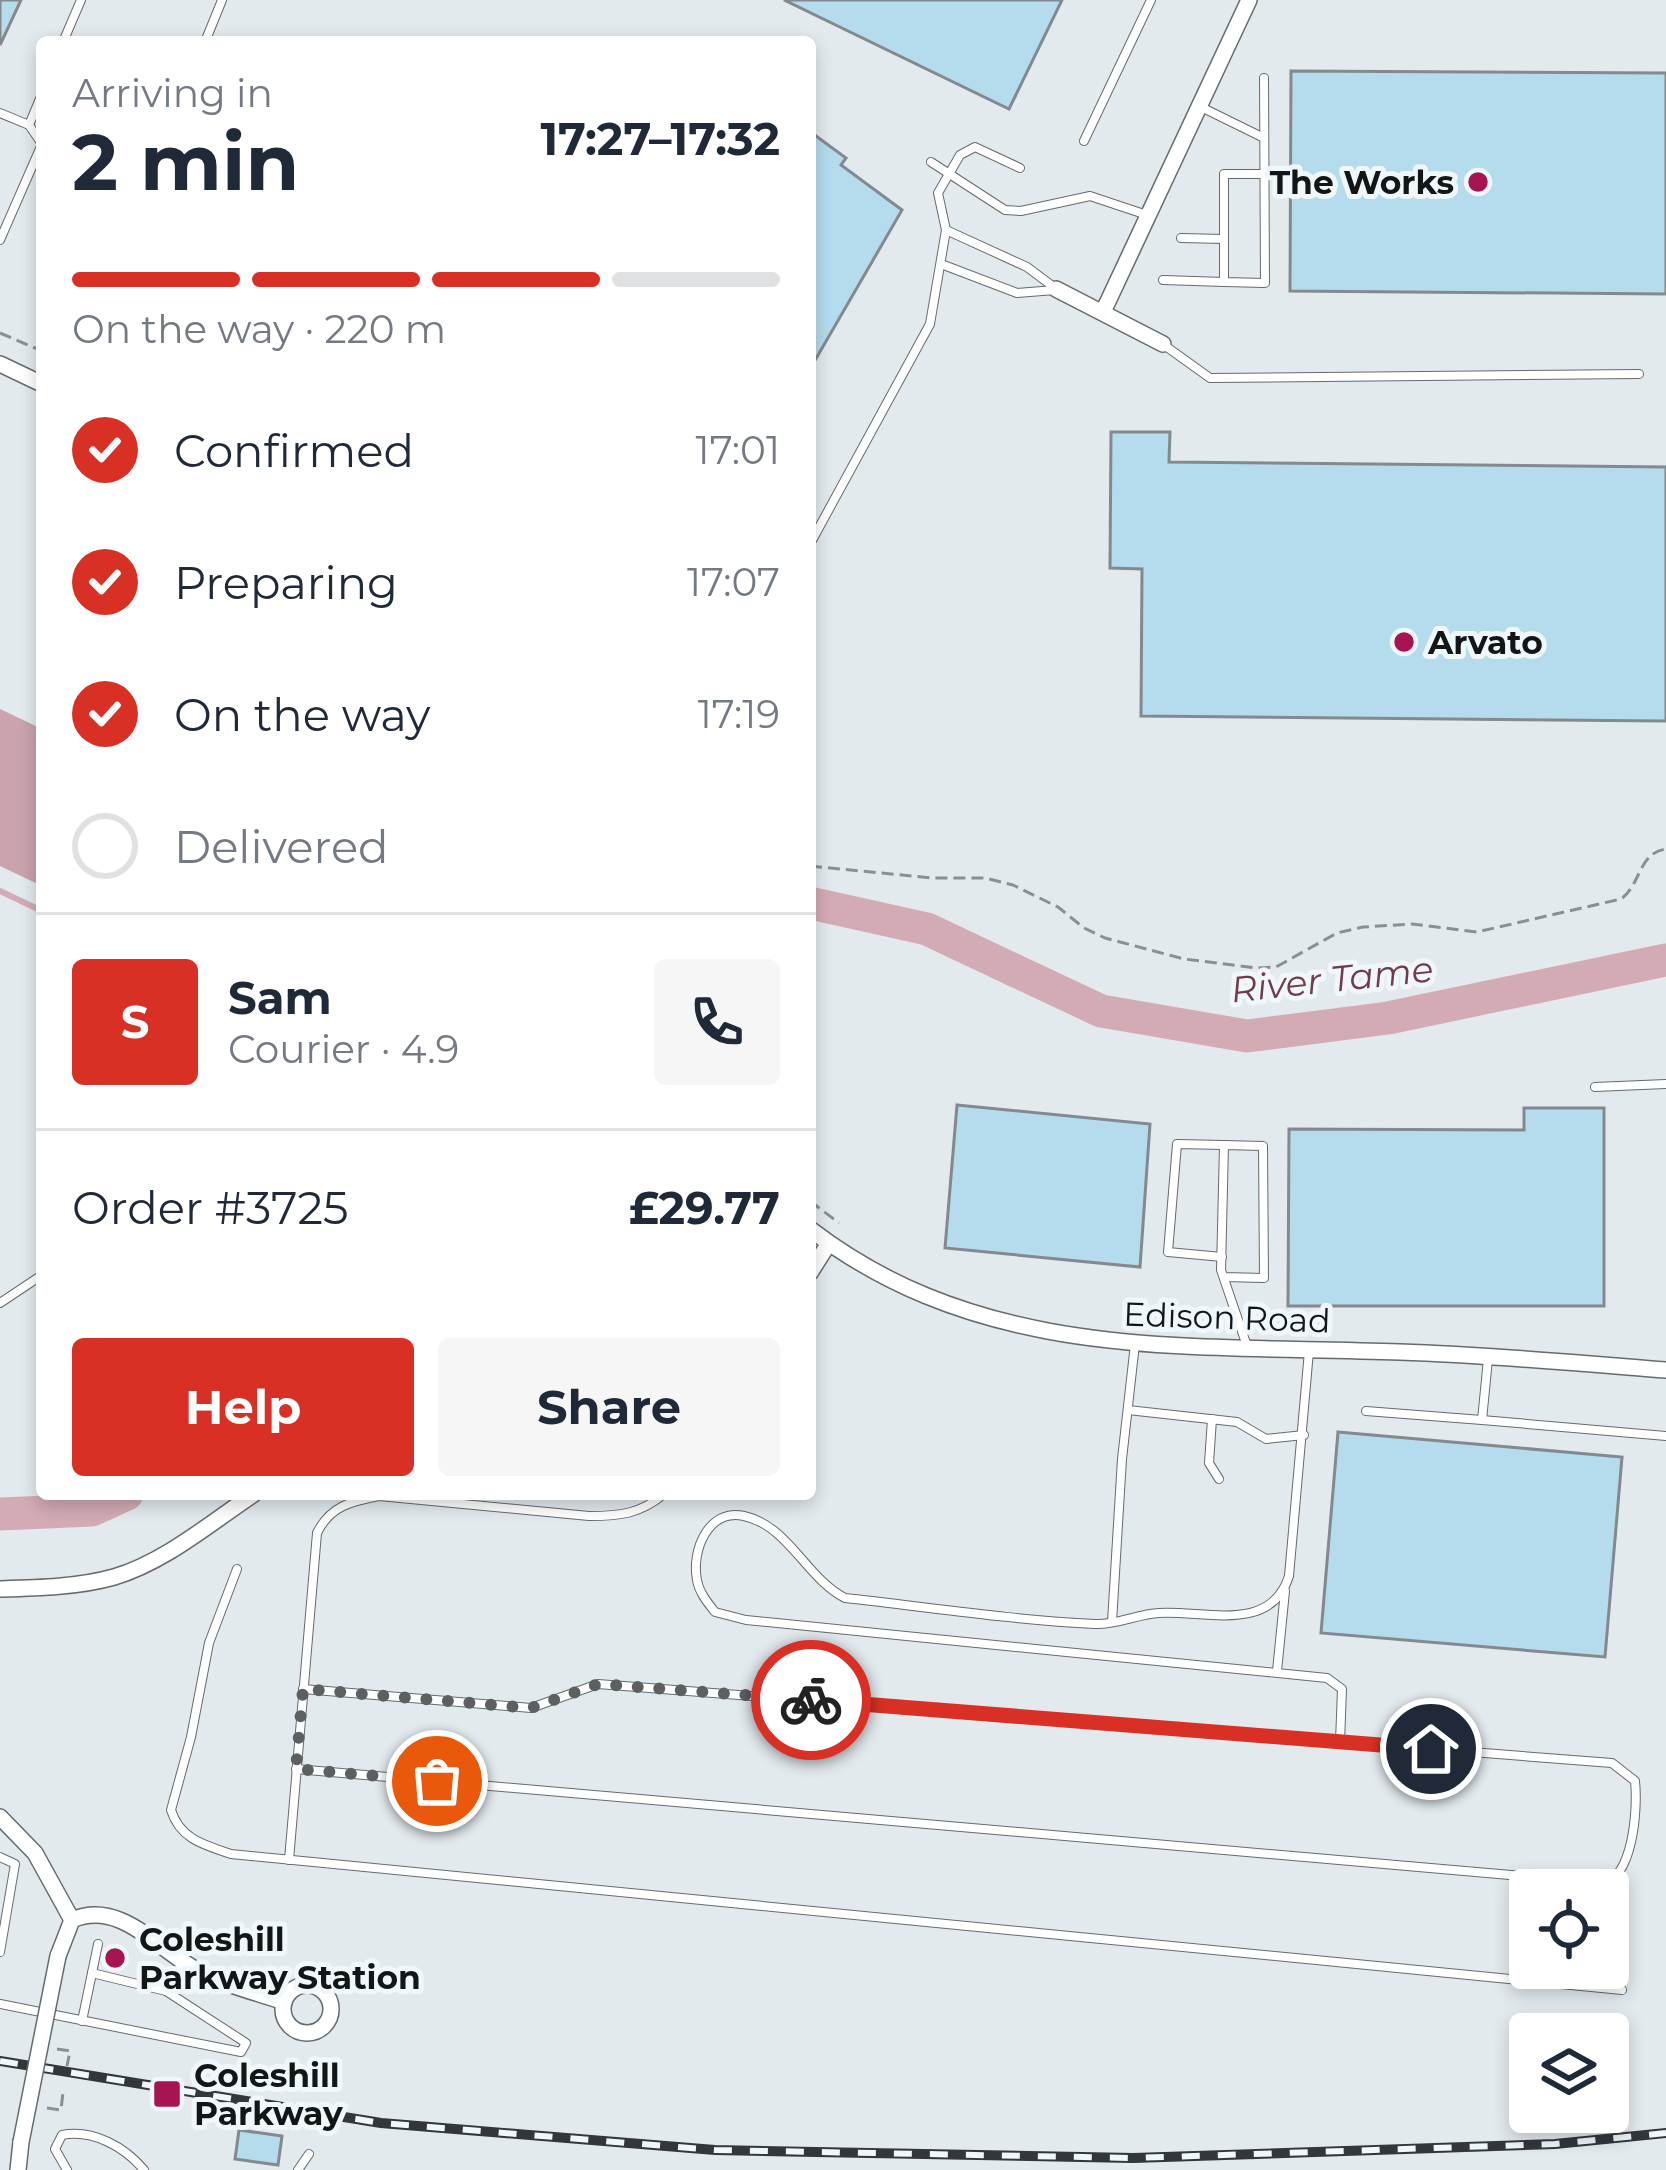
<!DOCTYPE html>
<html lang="en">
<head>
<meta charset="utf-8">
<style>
  :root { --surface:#fff; --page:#f6f6f7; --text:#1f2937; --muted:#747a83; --line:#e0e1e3; --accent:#d93025 }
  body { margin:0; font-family:Montserrat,sans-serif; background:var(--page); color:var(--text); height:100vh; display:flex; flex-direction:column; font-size:45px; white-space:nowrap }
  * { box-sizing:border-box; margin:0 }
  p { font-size:39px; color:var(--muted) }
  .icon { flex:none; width:66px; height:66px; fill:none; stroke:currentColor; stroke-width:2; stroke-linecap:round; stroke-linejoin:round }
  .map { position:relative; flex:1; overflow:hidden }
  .panel { position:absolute; left:36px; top:36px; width:780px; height:1464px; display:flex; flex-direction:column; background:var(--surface); border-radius:12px; box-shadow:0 6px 18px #0003 }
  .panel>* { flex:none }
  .controls { position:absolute; left:1509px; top:1869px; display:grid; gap:24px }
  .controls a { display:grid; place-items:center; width:120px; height:120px; border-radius:12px; background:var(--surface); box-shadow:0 6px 18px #0003; font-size:60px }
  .pin { position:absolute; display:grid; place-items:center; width:102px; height:102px; color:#fff; margin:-51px; border:6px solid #fff; border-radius:50%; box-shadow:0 3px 12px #0007 }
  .courier { position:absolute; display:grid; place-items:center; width:120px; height:120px; margin:-60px; border:9px solid #d93025; border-radius:50%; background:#fff; color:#222; box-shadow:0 3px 15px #0007 }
  .headline em { font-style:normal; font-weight:700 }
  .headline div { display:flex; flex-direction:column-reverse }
  .headline { display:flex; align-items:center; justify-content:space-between; height:204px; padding:0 36px }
  h1 { font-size:78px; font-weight:700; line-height:90px }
  .bar { display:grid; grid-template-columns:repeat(4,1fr); gap:18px 12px; align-content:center; height:144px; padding:0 36px }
  .bar i { height:15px; border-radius:9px; background:var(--line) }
  .bar .current { background:var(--accent) }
  .bar p { grid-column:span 4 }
  .line { display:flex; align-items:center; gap:30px; padding:0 36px; border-top:3px solid var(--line) }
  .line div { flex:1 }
  .round { display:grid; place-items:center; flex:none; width:126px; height:126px; border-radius:12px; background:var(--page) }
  ol { padding:0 36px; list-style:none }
  li { display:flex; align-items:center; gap:36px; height:132px }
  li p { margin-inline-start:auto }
  li .icon { padding:12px; border-radius:50%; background:var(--accent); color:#fff; stroke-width:4 }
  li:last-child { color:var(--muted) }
  li i { width:66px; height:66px; border:6px solid var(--line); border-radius:50% }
  .cta { display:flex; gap:24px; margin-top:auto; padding:24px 36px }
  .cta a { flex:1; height:138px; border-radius:12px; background:var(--accent); color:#fff; font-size:48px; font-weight:700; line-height:138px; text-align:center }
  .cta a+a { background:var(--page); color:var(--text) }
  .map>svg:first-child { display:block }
  .forest { fill:#caa3ac }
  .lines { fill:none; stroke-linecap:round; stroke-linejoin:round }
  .stream { stroke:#d3abb4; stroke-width:6 }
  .river { stroke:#d3abb4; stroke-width:33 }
  .building { fill:#b4dced; stroke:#83898d; stroke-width:3 }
  .service-casing { stroke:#646b6e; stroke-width:10 }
  .minor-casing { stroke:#646b6e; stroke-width:18 }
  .path { stroke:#8a8f92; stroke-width:3; stroke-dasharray:12 6; stroke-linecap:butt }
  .service { stroke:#fff; stroke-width:8 }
  .minor { stroke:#fff; stroke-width:15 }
  .rail-casing { stroke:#343739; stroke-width:10 }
  .rail { stroke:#f0f7fb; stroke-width:6; stroke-dasharray:18; stroke-linecap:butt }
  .minor-bridge-casing { stroke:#646b6e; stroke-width:18; stroke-linecap:butt }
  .minor-bridge { stroke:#fff; stroke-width:15 }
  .done { stroke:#5c6062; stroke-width:12; stroke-dasharray:0 21.6 }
  .route { stroke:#d93025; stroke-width:15 }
  .poi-dot { fill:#a61452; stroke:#f0f7fb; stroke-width:4.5 }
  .labels { text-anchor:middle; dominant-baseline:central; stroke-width:10; stroke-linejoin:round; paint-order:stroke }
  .poi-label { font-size:33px; font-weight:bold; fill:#131617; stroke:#f0f7fb; text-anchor:start }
  .street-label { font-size:33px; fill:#131617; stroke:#f0f7fb }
  .water-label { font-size:36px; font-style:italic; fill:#713b4a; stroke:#f0f7fb }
</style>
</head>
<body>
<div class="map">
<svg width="1666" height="2170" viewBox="0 0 1666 2170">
  <rect width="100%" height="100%" fill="#e3eaee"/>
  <polygon class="forest" points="0,709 42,729 42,886 0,866"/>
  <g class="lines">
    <polyline class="stream" points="0,891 42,911"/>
    <g class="river">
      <polyline points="810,903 927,929 1101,1011 1247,1036 1388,1018 1666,960"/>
      <polyline points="0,1514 92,1510 127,1494"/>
    </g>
  </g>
  <g class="building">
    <polygon points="0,0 21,0 0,45"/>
    <polygon points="784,0 1062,0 1009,109"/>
    <polygon points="1291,71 1666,73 1666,294 1290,291"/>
    <polygon points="816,136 846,158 841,165 902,210 810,369 810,141"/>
    <polygon points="1111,432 1170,432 1169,462 1666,467 1666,721 1141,716 1142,569 1110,568"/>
    <polygon points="957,1105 1150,1124 1140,1267 945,1248"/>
    <polygon points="1524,1108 1604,1108 1604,1306 1288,1306 1289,1129 1524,1130"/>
    <polygon points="1338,1432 1622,1457 1605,1657 1321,1633"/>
    <polygon points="239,2130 282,2136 278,2165 235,2159"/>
  </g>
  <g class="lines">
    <defs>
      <g id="service">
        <polyline points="63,42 81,0"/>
        <polyline points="205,42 222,0"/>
        <polyline points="1264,78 1265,283 1224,282 1224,174 1265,174"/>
        <polyline points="1201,107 1264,138"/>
        <polyline points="0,113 29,125"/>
        <polyline points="1084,141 1151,0"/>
        <polyline points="931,162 1005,210 1021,211 1090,196 1147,215"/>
        <polyline points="946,230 1027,267 1055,288"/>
        <polyline points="1181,238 1224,239"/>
        <polyline points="0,240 42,144 29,125 42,94"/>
        <polyline points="941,264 1017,293 1055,290"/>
        <polyline points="1163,280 1224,282"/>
        <polyline points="1164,345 1210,378 1639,374"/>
        <polyline points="810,544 930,324 946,230 938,193 960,155 975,147 1020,168"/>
        <polyline points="1595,1087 1666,1084"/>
        <polyline points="1222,1257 1168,1252 1177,1144 1224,1145"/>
        <polyline points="1224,1277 1264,1278 1263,1146 1224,1145 1221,1270 1248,1349"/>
        <polyline points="0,1303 42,1275"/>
        <path d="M 1309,1351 L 1289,1576 C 1271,1634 1204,1610 1159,1613 C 1138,1614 1117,1625 1095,1624 C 1012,1620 928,1607 845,1598 C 806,1578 789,1526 744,1516 C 709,1508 691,1550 697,1580 C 699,1592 707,1602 715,1612 L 746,1620 L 1327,1678 L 1342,1689 L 1340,1742"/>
        <polyline points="1128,1410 1237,1422 1266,1439 1304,1435"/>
        <polyline points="1366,1411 1482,1420 1488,1359"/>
        <polyline points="1212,1419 1209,1463 1219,1479"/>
        <polyline points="1482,1420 1666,1436"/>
        <path d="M 237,1569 L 209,1643 L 191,1737 L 171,1810 C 180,1839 204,1845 231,1854 L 1622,1990"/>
        <polyline points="1112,1622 1122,1459 1135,1344"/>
        <polyline points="1277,1671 1285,1591"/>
        <path d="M 296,1769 L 1602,1883 C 1633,1879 1638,1809 1635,1781 L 1612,1763 L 598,1684 L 531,1708 L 303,1689"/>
        <polyline points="0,1857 15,1864 0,1952"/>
        <path d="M 289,1860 L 317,1533 C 330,1506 352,1501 379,1496 L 589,1516 C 620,1516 640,1514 664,1494"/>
        <polyline points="92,1973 98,1944"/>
        <polyline points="1557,1983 1559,1968"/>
        <polyline points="166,1991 183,1961"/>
        <polyline points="0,2004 241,2052 246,2043 166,1991 92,1973 82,2021"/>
        <path d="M 67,2170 L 55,2149 L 62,2135 C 93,2129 125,2147 144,2170"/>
        <polyline points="298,2170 309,2154"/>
      </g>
      <g id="minor">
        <polyline points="1056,289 1163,344"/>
        <polyline points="1103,312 1249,0"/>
        <polyline points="0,364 42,384"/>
        <path d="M 810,1229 C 986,1364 1193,1344 1400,1352 C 1489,1355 1578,1363 1666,1370"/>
        <polyline points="810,1273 829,1243"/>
        <path d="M 0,1589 C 37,1588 79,1587 114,1577 C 165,1562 210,1523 254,1494"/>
        <polyline points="0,1817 35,1853 72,1920"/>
        <path d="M 58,1956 L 72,1920 C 122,1898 161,1954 204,1974 C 229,1986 258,1993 284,2002"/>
        <circle cx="307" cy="2009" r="24"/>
        <polyline points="18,2170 21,2142"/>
      </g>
    </defs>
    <use href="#service" class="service-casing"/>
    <use href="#minor" class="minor-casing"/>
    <g class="path">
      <polyline points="0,333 42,351"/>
      <path d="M 810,866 L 932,878 L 985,878 L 1013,885 L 1058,907 L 1084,928 L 1105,938 L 1184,959 L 1257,968 L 1276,967 L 1337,933 L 1363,927 L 1412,924 L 1477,932 L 1621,899 C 1641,885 1638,853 1666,849"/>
      <polyline points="810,1201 839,1223"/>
      <polyline points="57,2049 70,2051 67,2066"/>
      <polyline points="47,2108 61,2110 63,2092"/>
    </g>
    <use href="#service" class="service"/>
    <use href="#minor" class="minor"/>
    <defs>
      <polyline id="rail" points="0,2061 381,2123 715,2150 1133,2158 1555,2144 1666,2133"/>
    </defs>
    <use href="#rail" class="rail-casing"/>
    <use href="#rail" class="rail"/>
    <defs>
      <polyline id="minor-bridge" points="21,2142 58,1956"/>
    </defs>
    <use href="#minor-bridge" class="minor-bridge-casing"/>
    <use href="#minor-bridge" class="minor-bridge"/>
  </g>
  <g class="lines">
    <polyline class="done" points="437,1781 296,1769 303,1689 531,1708 598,1684 811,1700"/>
    <polyline class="route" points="811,1700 1431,1749"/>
  </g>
  <g class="poi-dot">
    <circle cx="1478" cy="182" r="12"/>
    <circle cx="1404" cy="642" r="12"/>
    <circle cx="115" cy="1958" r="12"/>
    <rect x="152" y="2079" width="30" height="30" rx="6"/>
  </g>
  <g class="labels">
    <g class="poi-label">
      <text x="1454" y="182" text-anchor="end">The Works</text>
      <text x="1428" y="642">Arvato</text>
      <text x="139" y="1939">Coleshill<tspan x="139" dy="38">Parkway Station</tspan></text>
      <text x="194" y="2075">Coleshill<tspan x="194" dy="38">Parkway</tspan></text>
    </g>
    <g class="street-label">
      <text transform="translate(1227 1317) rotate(2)">Edison Road</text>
    </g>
    <g class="water-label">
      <text transform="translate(1332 979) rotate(-6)">River Tame</text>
    </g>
  </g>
</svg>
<div class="controls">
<a><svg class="icon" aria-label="locate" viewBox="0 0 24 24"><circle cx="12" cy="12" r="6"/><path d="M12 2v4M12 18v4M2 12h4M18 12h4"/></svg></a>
<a><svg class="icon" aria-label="layers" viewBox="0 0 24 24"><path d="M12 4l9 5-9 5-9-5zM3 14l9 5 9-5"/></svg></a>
</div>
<div class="pin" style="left:437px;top:1781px;background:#ea580c"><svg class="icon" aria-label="bag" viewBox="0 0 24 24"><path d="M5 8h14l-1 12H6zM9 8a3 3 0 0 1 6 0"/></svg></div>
<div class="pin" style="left:1431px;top:1749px;background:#1f2937"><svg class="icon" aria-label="home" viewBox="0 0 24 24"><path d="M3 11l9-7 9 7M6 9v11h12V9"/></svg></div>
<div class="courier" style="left:811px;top:1700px"><svg class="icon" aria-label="bike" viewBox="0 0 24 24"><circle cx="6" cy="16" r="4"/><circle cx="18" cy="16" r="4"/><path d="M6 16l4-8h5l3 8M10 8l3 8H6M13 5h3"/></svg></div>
<section class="panel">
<div class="headline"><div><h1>2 min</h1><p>Arriving in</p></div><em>17:27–17:32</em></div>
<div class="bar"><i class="current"></i><i class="current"></i><i class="current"></i><i></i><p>On the way · 220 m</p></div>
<ol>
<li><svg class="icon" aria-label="check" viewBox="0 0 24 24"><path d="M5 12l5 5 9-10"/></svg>Confirmed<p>17:01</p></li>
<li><svg class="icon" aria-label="check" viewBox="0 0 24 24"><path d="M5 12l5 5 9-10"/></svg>Preparing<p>17:07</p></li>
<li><svg class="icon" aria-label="check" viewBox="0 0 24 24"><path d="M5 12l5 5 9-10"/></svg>On the way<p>17:19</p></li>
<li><i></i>Delivered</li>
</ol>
<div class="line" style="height:216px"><b class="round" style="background:var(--accent);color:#fff">S</b><div><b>Sam</b><p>Courier · 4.9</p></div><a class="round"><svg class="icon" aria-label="phone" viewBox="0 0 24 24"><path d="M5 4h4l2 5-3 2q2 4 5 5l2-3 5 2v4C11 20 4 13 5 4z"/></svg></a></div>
<div class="line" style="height:156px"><div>Order #3725</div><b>£29.77</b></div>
<div class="cta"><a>Help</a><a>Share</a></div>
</section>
</div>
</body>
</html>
